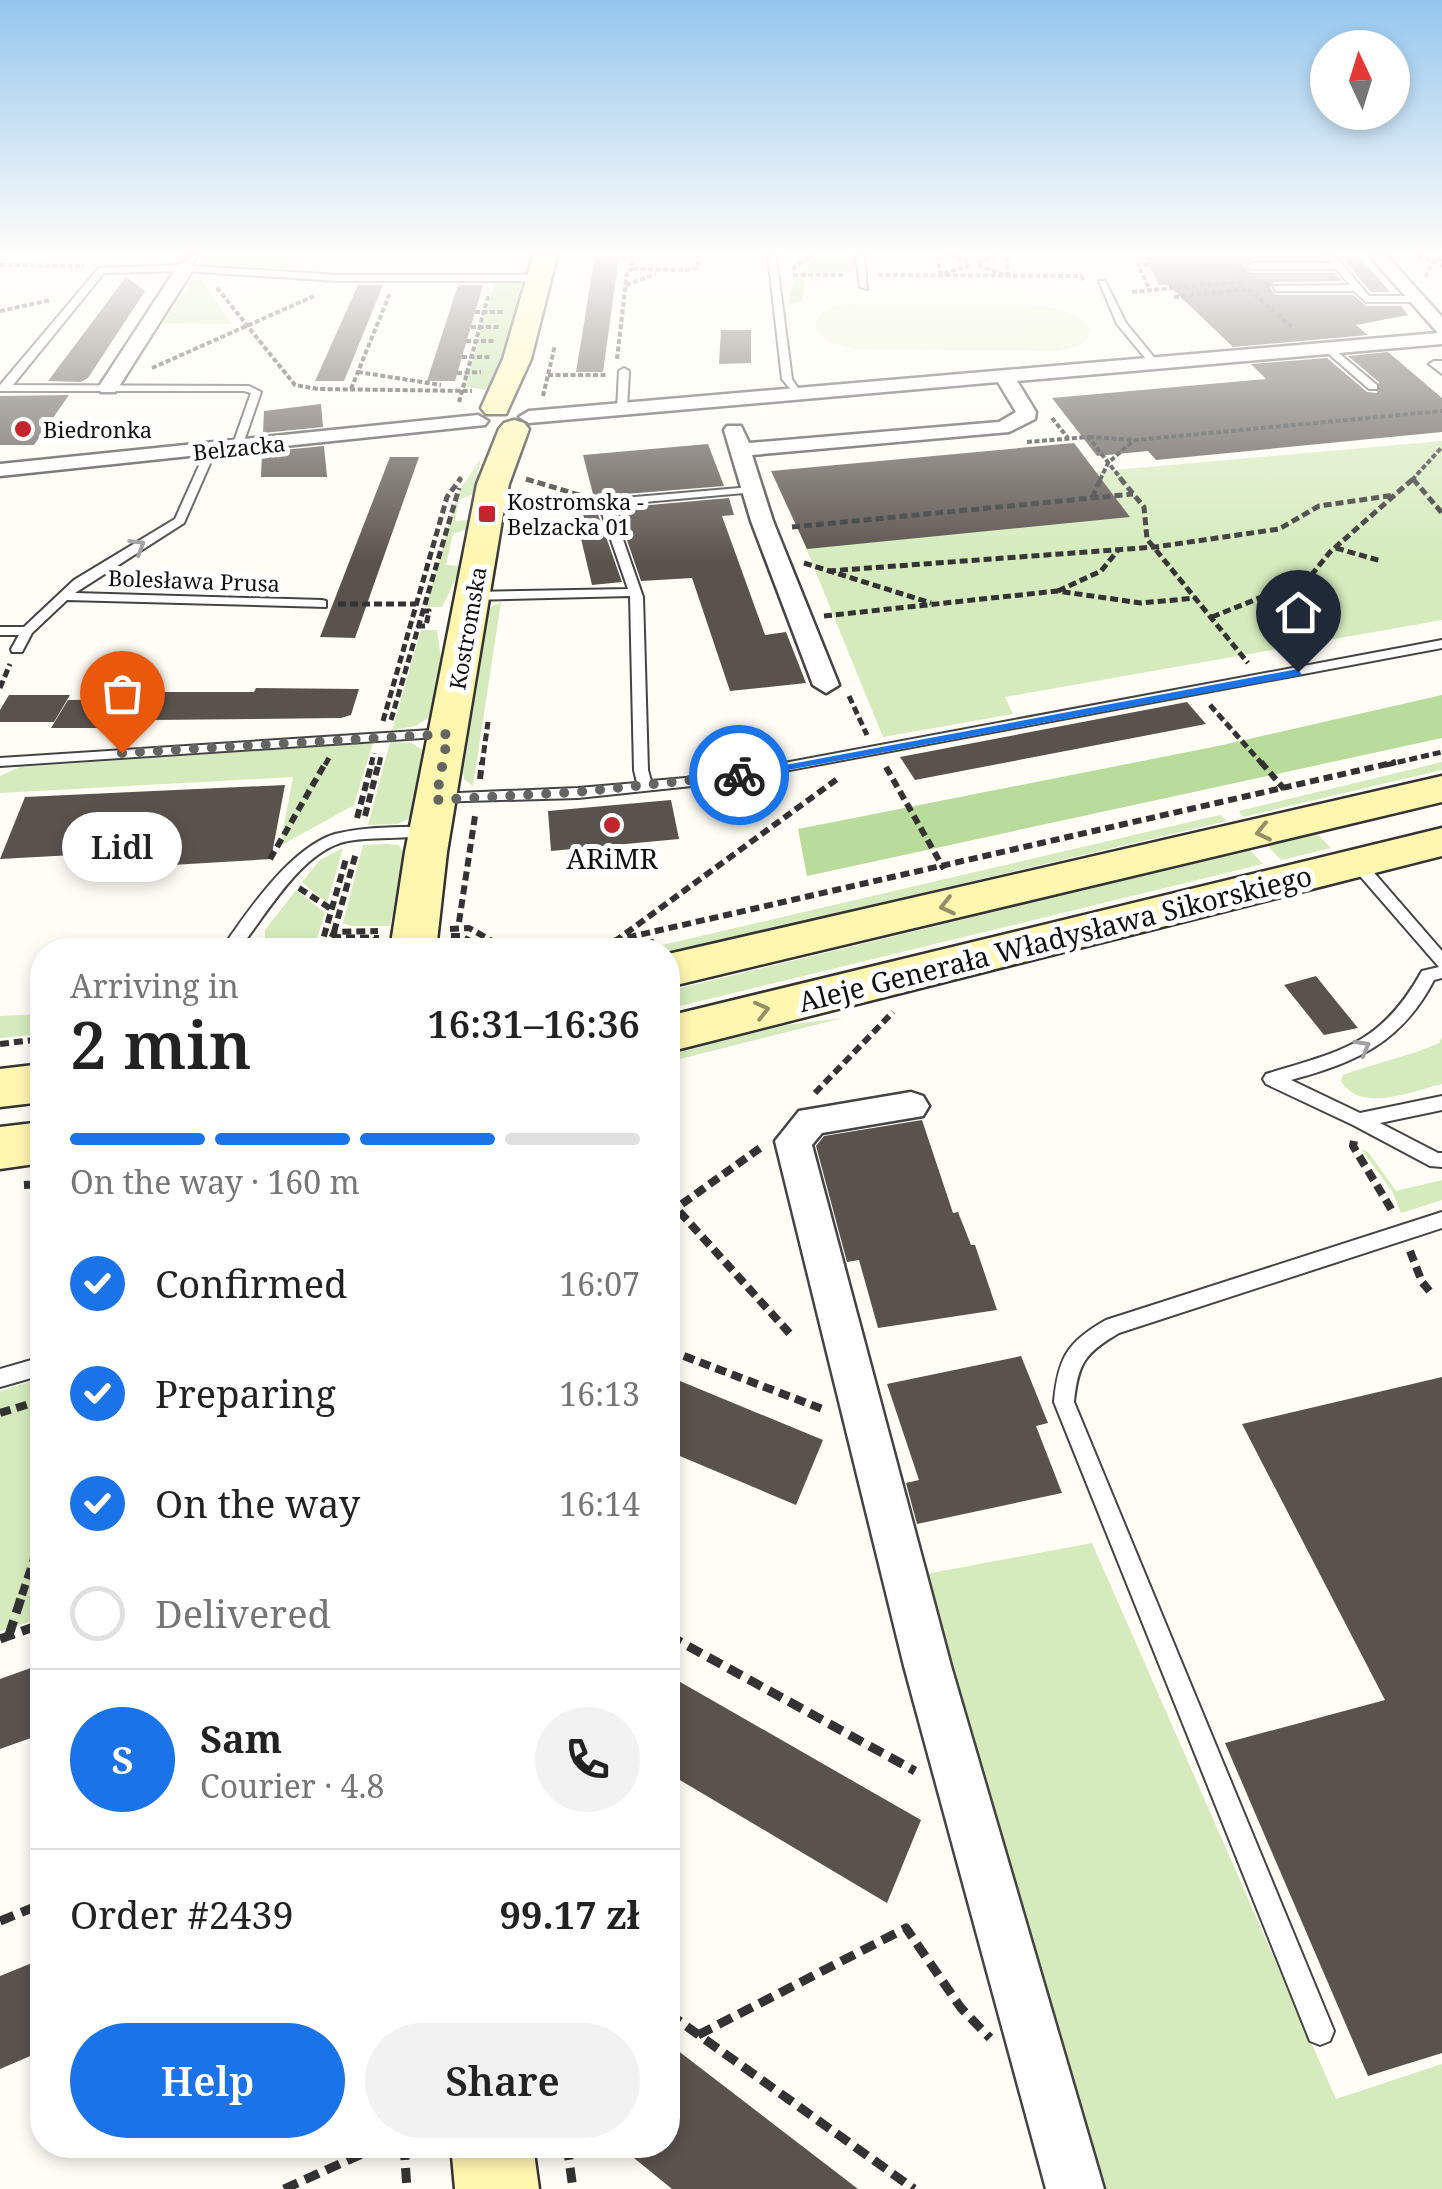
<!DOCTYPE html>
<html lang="en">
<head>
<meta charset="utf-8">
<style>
  :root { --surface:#fff; --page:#f2f2f2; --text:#222; --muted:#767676; --line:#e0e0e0; --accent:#1a73e8 }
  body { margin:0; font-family:"Noto Serif",serif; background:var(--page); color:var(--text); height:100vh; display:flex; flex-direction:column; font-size:38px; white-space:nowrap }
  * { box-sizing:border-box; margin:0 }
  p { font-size:32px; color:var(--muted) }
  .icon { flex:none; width:55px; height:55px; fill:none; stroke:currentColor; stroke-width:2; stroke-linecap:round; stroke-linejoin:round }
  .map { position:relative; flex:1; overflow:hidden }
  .details { position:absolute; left:30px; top:938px; width:650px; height:1220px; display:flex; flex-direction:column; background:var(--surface); border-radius:40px; box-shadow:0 5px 15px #0003 }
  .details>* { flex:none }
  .needle { width:65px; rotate:356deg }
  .controls { position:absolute; left:1310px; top:30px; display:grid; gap:20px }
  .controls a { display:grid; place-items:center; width:100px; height:100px; border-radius:50%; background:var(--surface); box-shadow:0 5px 15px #0003; font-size:50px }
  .pin { position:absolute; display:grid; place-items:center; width:85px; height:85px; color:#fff; margin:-102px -42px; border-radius:50% 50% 50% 0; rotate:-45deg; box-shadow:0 0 10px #0007 }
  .pin .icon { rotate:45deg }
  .courier { position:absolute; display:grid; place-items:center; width:100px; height:100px; margin:-50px; border:8px solid #1a73e8; border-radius:50%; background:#fff; color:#222; box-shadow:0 2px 12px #0007 }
  .bubble { position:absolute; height:70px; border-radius:35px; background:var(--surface); box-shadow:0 5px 15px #0003; font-size:32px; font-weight:600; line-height:70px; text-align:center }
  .headline em { font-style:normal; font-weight:600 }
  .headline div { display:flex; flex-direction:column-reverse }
  .headline { display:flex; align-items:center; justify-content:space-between; height:170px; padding:0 40px }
  h1 { font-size:65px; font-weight:600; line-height:75px }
  .bar { display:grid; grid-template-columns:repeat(4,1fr); gap:15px 10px; align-content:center; height:120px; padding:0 40px }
  .bar i { height:12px; border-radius:8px; background:var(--line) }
  .bar .on { background:var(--accent) }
  .bar p { grid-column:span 4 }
  .line { display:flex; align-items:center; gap:25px; padding:0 40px; border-top:2px solid var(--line) }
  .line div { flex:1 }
  .round { display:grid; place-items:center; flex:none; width:105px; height:105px; border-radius:52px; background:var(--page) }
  ol { padding:0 40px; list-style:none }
  li { display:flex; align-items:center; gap:30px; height:110px }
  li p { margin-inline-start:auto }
  li .icon { padding:10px; border-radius:50%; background:var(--accent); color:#fff; stroke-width:4 }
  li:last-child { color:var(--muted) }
  li i { width:55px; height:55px; border:5px solid var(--line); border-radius:50% }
  .primary-button { display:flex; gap:20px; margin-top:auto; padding:20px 40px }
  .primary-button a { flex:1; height:115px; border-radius:60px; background:var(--accent); color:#fff; font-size:40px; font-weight:600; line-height:115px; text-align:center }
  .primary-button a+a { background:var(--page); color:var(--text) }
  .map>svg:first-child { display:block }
  .green { fill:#d5ebbd }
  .forest { fill:#b9dc9c }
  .pitch { fill:#e6f2cf }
  .building { fill:#5a524d }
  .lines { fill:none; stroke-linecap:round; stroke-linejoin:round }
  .lane-casing { stroke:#444; stroke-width:4 }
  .street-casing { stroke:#444; stroke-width:5 }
  .secondary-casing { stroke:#333; stroke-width:5 }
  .path-far4 { stroke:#333; stroke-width:4; stroke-dasharray:5 2.5; stroke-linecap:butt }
  .path-far3 { stroke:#333; stroke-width:5; stroke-dasharray:8 4; stroke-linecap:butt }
  .path-far2 { stroke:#333; stroke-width:6; stroke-dasharray:9 5; stroke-linecap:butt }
  .path-far1 { stroke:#333; stroke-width:8; stroke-dasharray:11 6; stroke-linecap:butt }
  .path { stroke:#333; stroke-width:9; stroke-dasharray:15 8; stroke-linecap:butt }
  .lane { fill:#fff; fill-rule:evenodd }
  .street { fill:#fff; fill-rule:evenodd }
  .secondary { fill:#fff6b0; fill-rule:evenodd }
  .oneway { stroke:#a0a0a0 }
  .oneway2 { stroke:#948f68 }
  .route { fill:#1a73e8 }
  .done { stroke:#646461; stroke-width:10; stroke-dasharray:0 18 }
  .poi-dot { fill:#c4262e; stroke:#fff; stroke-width:4 }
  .labels { text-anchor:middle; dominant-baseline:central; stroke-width:10; stroke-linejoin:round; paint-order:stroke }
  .far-poi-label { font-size:22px; fill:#111; stroke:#fff; text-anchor:start }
  .far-street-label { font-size:22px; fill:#111; stroke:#fff }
  .poi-label { font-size:28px; fill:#111; stroke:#fff }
  .street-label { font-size:28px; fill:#111; stroke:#fff }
</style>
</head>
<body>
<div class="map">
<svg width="1442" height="2189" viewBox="0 0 1442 2189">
  <rect width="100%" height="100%" fill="#fffdf5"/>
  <g class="green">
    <polygon points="203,256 292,256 286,268 271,271 202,266 199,263"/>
    <polygon points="201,279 232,324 163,323 192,280"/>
    <polygon points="1442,441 1442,620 1005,697 1013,714 883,737 786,499"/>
    <polygon points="481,458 475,493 459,500 455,521 470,520 468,529 453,534 446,565 460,566 459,572 442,607 426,607 457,495"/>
    <polygon points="501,602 473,786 464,779 463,772 489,608"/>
    <polygon points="421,630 437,630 442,665 432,715 416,726 392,730"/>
    <polygon points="390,742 411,743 425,751 411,818 397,824 368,825"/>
    <polygon points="373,743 354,805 280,846 293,777 0,793 0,776 20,767"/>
    <polygon points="1442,762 1442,770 1243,817 1239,811"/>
    <polygon points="1220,815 1227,821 668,953 641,950"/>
    <polygon points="1317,834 1331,848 1281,860 1268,846"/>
    <polygon points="387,844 398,845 406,855 390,926 351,926 343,923 363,845"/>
    <polygon points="343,848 327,903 302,882 320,860"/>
    <polygon points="1250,850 1263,864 668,1009 668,991"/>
    <polygon points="296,890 325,913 313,950 265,950 265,930"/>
    <polygon points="42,1014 42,1034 0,1038 0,1016"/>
    <polygon points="843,1018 668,1062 668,1051 769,1027"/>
    <path d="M 1442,1037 L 1442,1084 C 1411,1091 1361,1114 1341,1081 L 1343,1075 C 1375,1063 1408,1057 1439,1043 Z"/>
    <polygon points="1361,1149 1368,1152 1396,1191 1442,1180 1442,1200 1401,1213 1392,1191"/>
    <polygon points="42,1378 42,1618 0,1631 0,1391"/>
    <polygon points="1092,1543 1336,2099 1442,2064 1442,2189 1091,2189 921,1575"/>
  </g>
  <g class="forest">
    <path d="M 821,256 L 854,256 L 854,272 L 806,273 L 802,301 L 789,304 C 793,278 800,270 821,256 Z"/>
    <polygon points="496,279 513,280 521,285 496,391 465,387"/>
    <polygon points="1442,695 1442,738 807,876 798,829 1218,746"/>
  </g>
  <path class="pitch" d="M 845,304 L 1038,305 C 1059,309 1077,312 1091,329 C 1086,347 1072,348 1056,351 L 856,349 L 828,342 L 816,330 C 815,311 829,308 845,304 Z"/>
  <g class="building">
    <polygon points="595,256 619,256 603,372 576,372"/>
    <polygon points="1145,256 1322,256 1324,259 1251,259 1243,266 1251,273 1334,273 1342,281 1273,282 1270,288 1276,295 1353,295 1366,306 1401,306 1408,315 1356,325 1368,335 1233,347 1168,285 1159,285"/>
    <polygon points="1340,256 1359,256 1390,292 1371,292"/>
    <polygon points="126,277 145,291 88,378 81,382 48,381"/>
    <polygon points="358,285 383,285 344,381 315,381"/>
    <polygon points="458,285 483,285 455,381 427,381"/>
    <polygon points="721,330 751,330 751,363 719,364"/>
    <polygon points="1388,352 1442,398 1442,432 1156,460 1148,451 1097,456 1052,398 1266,379 1251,364 1327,358 1367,392 1377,393 1379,382 1348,356"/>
    <polygon points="69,395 34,445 0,445 0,396"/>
    <polygon points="321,404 323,427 263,433 264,411"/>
    <polygon points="1074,443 1130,517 807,549 771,471"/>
    <polygon points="708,444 724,486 600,496 595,502 583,455"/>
    <polygon points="324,446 327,477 261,477 262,452"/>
    <polygon points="390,457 419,457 355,638 320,637"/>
    <polygon points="729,498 734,515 722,516 765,635 786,632 806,683 730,691 692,578 641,581 616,508"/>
    <polygon points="595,503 594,503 622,582 592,585 573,505"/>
    <polygon points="256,688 359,689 351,715 341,718 150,720 146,728 51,728 68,700 159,699 154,710 163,692 254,692"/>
    <polygon points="9,695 70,695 54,722 0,722 0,710"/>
    <polygon points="1187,702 1206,724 915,780 900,757"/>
    <polygon points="285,785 271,859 105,869 110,853 0,859 25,797"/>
    <polygon points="671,800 679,839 551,851 548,811"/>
    <polygon points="1316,976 1327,990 1358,1028 1324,1035 1284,985"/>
    <polygon points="922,1120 953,1213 958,1212 971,1245 975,1245 997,1310 878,1328 859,1260 847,1262 816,1146 824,1136"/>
    <polygon points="1021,1356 1048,1423 1036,1426 1062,1493 917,1524 906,1483 919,1480 887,1384"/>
    <polygon points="668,1376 823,1440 796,1505 668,1451"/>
    <polygon points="1442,1377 1442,2053 1368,2076 1225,1743 1385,1700 1242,1424"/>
    <polygon points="42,1664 42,1734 0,1749 0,1679"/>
    <polygon points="668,1675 921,1820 887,1903 668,1773"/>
    <polygon points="42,1959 42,2051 0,2069 0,1976"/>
    <polygon points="668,2043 858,2189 672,2189 618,2145 668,2145"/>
  </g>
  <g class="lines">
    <defs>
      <g id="lane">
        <polygon points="189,256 197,256 191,266 338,275 539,275 543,278 539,281 338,281 185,271 104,273 13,385 249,386 261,392 242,447 237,450 232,447 251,393 244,391 0,391 0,385 99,268 182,265"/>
        <polygon points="768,256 776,256 792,379 802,394 797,397 782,379"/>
        <polygon points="856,256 864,256 867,289 860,287"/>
        <polygon points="1326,256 1335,256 1369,296 1415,296 1419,299 1415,302 1366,302 1354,291 1276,291 1273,286 1350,285 1336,269 1251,269 1247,266 1251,263 1332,263"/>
        <polygon points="1099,281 1105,281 1126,323 1157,361 1157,365 1151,365 1117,324"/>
        <polygon points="1323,345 1329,345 1377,385 1377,389 1369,389 1323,349"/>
        <polygon points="1434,361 1442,361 1442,374 1429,364"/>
        <polygon points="624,368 629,371 627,409 622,412 617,409 619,371"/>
        <polygon points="211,447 216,450 184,523 75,593 322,600 326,601 326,607 67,600 32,633 22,652 12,652 11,649 19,635 0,635 0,627 24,627 74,580 175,519 206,450"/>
        <polygon points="751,487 755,488 755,492 611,505 643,597 648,770 651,781 720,775 1442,640 1442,648 720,783 578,798 431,802 429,799 436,794 578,788 637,783 634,770 630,596 473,600 467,596 473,592 628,589 598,502 600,500"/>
        <polygon points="447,729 452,730 452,736 0,766 0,758"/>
        <path d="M 429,826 L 436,831 L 434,834 C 406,840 376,836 348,841 C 301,850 266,916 238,950 L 221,950 C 246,913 291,847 335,834 C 365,826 398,828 429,826 Z"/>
        <path d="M 1358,859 L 1363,860 L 1442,951 L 1442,978 L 1434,980 C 1401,1043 1357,1062 1291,1080 L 1360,1113 L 1442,1096 L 1442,1110 L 1380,1123 L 1438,1153 L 1442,1153 L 1442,1167 L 1430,1166 L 1353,1125 L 1266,1084 L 1263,1079 L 1266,1074 C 1341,1051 1381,1045 1422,971 L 1439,967 L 1353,868 L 1350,864 L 1353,860 Z"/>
        <path d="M 1442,1212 L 1442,1228 L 1119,1333 C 1085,1353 1078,1363 1074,1402 L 1334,2031 L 1330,2041 L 1320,2045 L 1310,2041 L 1306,2031 L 1054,1402 C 1058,1358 1067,1342 1106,1320 Z"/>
        <polygon points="42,1357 42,1375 0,1387 0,1369"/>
      </g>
      <g id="street">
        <polygon points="1370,256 1387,256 1442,317 1442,344 1017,381 1036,412 1035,419 1009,432 752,455 773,521 839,685 826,693 813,685 751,521 724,430 727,426 741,426 749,443 999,422 1016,412 998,382 529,423 519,417 529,411 1438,333"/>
        <polygon points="185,263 194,268 118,388 115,392 101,392 98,388 179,264"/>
        <polygon points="478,415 488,421 485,425 0,476 0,464"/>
        <polygon points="911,1092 923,1096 929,1106 923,1116 822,1133 812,1145 951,1666 1104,2189 1046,2189 904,1666 775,1141 799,1111"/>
      </g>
      <g id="secondary">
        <polygon points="533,256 557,256 531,359 506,414 486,414 481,408 503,359"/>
        <polygon points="514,420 524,423 529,429 509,484 503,514 447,852 436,950 390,950 405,852 477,484 499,429 504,423"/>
        <polygon points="1442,776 1442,802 668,987 668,954"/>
        <polygon points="1442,828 1442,856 668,1052 668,1016"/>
        <polygon points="42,1064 42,1102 0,1107 0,1069"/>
        <polygon points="42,1122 42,1163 0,1169 0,1127"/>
        <polygon points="451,2145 533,2145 539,2189 455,2189"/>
      </g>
    </defs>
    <use href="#lane" class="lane-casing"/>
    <use href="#street" class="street-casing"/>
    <use href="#secondary" class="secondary-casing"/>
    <g class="path-far4">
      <polyline points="937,256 941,275 969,265"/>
      <polyline points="950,256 968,262"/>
      <polyline points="1418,256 1434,261 1425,277"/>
      <polyline points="1442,260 1434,261 1442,266"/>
      <polyline points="978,263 994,256"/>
      <polyline points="0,265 84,266"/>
      <polyline points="978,265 1007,276 1007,256"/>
      <polyline points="1149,265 1138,265 1150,290"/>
      <polyline points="1182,265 1235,266"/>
      <polyline points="633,269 692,270 698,267 698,256"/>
      <polyline points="792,269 812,256"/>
      <polyline points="793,275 845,275"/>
      <polyline points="878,275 1081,276 1083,280"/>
      <polyline points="626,285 656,274"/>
      <polyline points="217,288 295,385 318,389 472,391"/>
      <polyline points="1132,292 1244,281"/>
      <polyline points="1174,297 1248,289 1294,329"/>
      <polyline points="0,311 51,300"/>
      <polyline points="475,312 504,312"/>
      <polyline points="471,327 500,327"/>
      <polyline points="466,341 495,341"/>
      <polyline points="462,357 491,357"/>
      <polyline points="617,359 627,272 633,269 631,256"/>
      <polyline points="152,368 314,296"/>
      <polyline points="358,372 441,385"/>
      <polyline points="457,373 481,372"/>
      <polyline points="548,375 607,375"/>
      <polyline points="351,389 390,293"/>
      <polyline points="543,396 555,345"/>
      <polyline points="459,402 489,293"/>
      <polyline points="1052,418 1068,438"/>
      <polyline points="1089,437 1135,440 1442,411"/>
      <polyline points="1027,442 1088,437 1122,480"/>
      <polyline points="459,480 461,477"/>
      <polyline points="1100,480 1108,463 1134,440"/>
      <polyline points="1412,480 1442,447"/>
    </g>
    <g class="path-far3">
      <polyline points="1120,478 1144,507 1147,539 1248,663"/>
      <polyline points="526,479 586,497"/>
      <polyline points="1413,479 1442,513"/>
      <polyline points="1092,498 1101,478"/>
      <polyline points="792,527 1133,494"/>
      <polyline points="1336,548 1381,561"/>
      <polyline points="804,563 931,603"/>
      <polyline points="828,571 1155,547 1279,529 1319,506 1395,495"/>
      <polyline points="1058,591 1101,571 1119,549"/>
      <polyline points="338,604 416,604"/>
      <polyline points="824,616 1057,591 1141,603 1196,598"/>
      <polyline points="1212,617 1309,578 1330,552 1414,478"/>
      <polyline points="417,626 426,626 429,611 421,611"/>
      <polyline points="0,688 10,664"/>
      <polyline points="849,696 867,735"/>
      <polyline points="1210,705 1263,765"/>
      <polyline points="391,720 459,488"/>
      <polyline points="383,721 447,497 461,478"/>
      <polyline points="325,765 329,758"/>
      <polyline points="371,765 374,753"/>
      <polyline points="379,765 381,756"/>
      <polyline points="482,765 488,722"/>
      <polyline points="1386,765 1442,752"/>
    </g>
    <g class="path-far2">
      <polyline points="1261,762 1284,789"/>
      <polyline points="886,767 944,869"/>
      <polyline points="480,779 482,762"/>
      <polyline points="365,816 379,762"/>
      <polyline points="357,818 372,762"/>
      <polyline points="270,859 326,762"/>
      <polyline points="299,888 331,909"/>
      <polyline points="459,922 475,816"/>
      <polyline points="450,929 469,928 508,950"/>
      <polyline points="334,932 356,853"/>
      <polyline points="451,936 461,936 487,950"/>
      <polyline points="332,937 379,938"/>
      <polyline points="320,950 346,859"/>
      <polyline points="326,950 334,932 378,931"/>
      <polyline points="358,950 376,939"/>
      <polyline points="573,950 1396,762"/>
      <polyline points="603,950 840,777"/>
      <polyline points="618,950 657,941"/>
      <polyline points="0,1044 42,1039"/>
      <polyline points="815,1093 893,1012"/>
    </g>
    <g class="path-far1">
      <polyline points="1354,1141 1353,1146 1393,1212"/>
      <polyline points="24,1185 42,1184"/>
      <polyline points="668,1199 792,1336"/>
      <polyline points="668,1214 760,1148"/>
      <polyline points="1410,1251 1422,1282 1432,1294"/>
      <polyline points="668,1350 825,1410"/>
      <polyline points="0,1413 42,1400"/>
      <polyline points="22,1595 42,1535"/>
    </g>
    <g class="path">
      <polyline points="9,1635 23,1592"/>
      <polyline points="668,1635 915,1771"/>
      <polyline points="0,1639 42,1624"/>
      <polyline points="0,1921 42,1904"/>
      <polyline points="668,2013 914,2189"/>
      <polyline points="698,2035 906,1928 961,2008 990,2038"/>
      <polyline points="404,2145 407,2189"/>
      <polyline points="567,2145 573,2189"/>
      <polyline points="284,2189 382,2145"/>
    </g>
    <use href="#lane" class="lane"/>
    <use href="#street" class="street"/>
    <use href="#secondary" class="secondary"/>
  </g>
  <defs><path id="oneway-chevron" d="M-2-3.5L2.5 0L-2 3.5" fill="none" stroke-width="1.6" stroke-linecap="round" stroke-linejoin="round" transform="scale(2.5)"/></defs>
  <g class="oneway">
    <use href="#oneway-chevron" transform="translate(138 546) rotate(-31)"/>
    <use href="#oneway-chevron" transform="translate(1363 1047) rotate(-29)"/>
  </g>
  <g class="oneway2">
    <use href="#oneway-chevron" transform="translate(1263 832) rotate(167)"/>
    <use href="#oneway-chevron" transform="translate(947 906) rotate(167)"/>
    <use href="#oneway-chevron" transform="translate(762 1010) rotate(-14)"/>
  </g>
  <linearGradient id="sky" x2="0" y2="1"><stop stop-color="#95c6ee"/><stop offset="0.45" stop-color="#fffefa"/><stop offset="1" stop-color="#fffefa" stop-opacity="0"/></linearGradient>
  <rect width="1442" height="563" fill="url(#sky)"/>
  <polygon class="route" points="1298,669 1302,675 739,779 732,775"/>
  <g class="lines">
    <polyline class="done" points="122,753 448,734 436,800 578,792 739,775"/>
  </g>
  <g class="poi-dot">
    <circle cx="23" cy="429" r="10"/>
    <rect x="477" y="504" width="20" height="20" rx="5"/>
    <circle cx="612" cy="825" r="10"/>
  </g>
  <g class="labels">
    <g class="far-poi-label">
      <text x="43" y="429">Biedronka</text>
      <text x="507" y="501">Kostromska -<tspan x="507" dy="25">Belzacka 01</tspan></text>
    </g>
    <g class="far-street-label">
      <text transform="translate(239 447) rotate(-6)">Belzacka</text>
      <text transform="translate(194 580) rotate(2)">Bolesława Prusa</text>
      <text transform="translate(467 628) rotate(-80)">Kostromska</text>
    </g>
    <g class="poi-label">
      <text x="612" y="858">ARiMR</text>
    </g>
    <g class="street-label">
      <text transform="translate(1055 938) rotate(-14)">Aleje Generała Władysława Sikorskiego</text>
    </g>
  </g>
</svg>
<div class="controls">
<a><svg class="needle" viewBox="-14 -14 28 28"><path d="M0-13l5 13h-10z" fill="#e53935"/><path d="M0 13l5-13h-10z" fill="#767676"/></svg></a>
</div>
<div class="pin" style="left:122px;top:753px;background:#ea580c"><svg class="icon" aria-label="bag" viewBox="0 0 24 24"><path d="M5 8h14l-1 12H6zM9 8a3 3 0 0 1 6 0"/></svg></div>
<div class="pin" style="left:1298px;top:672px;background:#1f2937"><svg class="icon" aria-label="home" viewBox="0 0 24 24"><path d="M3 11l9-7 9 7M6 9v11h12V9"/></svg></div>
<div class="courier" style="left:739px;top:775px"><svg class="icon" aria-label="bike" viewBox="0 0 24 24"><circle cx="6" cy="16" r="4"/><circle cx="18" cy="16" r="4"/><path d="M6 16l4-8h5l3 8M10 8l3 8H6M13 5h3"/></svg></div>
<div class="bubble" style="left:62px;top:812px;width:120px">Lidl</div>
<section class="details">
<div class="headline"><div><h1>2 min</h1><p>Arriving in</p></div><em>16:31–16:36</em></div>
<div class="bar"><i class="on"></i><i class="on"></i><i class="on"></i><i></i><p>On the way · 160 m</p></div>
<ol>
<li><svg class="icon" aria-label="check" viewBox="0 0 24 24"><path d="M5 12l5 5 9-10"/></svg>Confirmed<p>16:07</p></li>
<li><svg class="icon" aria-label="check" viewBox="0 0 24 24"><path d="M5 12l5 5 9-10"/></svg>Preparing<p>16:13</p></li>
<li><svg class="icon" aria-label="check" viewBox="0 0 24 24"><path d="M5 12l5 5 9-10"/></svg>On the way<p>16:14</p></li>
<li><i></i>Delivered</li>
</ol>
<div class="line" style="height:180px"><b class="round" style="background:var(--accent);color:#fff">S</b><div><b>Sam</b><p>Courier · 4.8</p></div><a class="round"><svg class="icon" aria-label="phone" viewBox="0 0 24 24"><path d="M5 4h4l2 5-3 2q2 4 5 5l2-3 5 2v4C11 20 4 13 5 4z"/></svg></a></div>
<div class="line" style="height:130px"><div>Order #2439</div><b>99.17 zł</b></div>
<div class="primary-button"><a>Help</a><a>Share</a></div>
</section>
</div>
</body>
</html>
